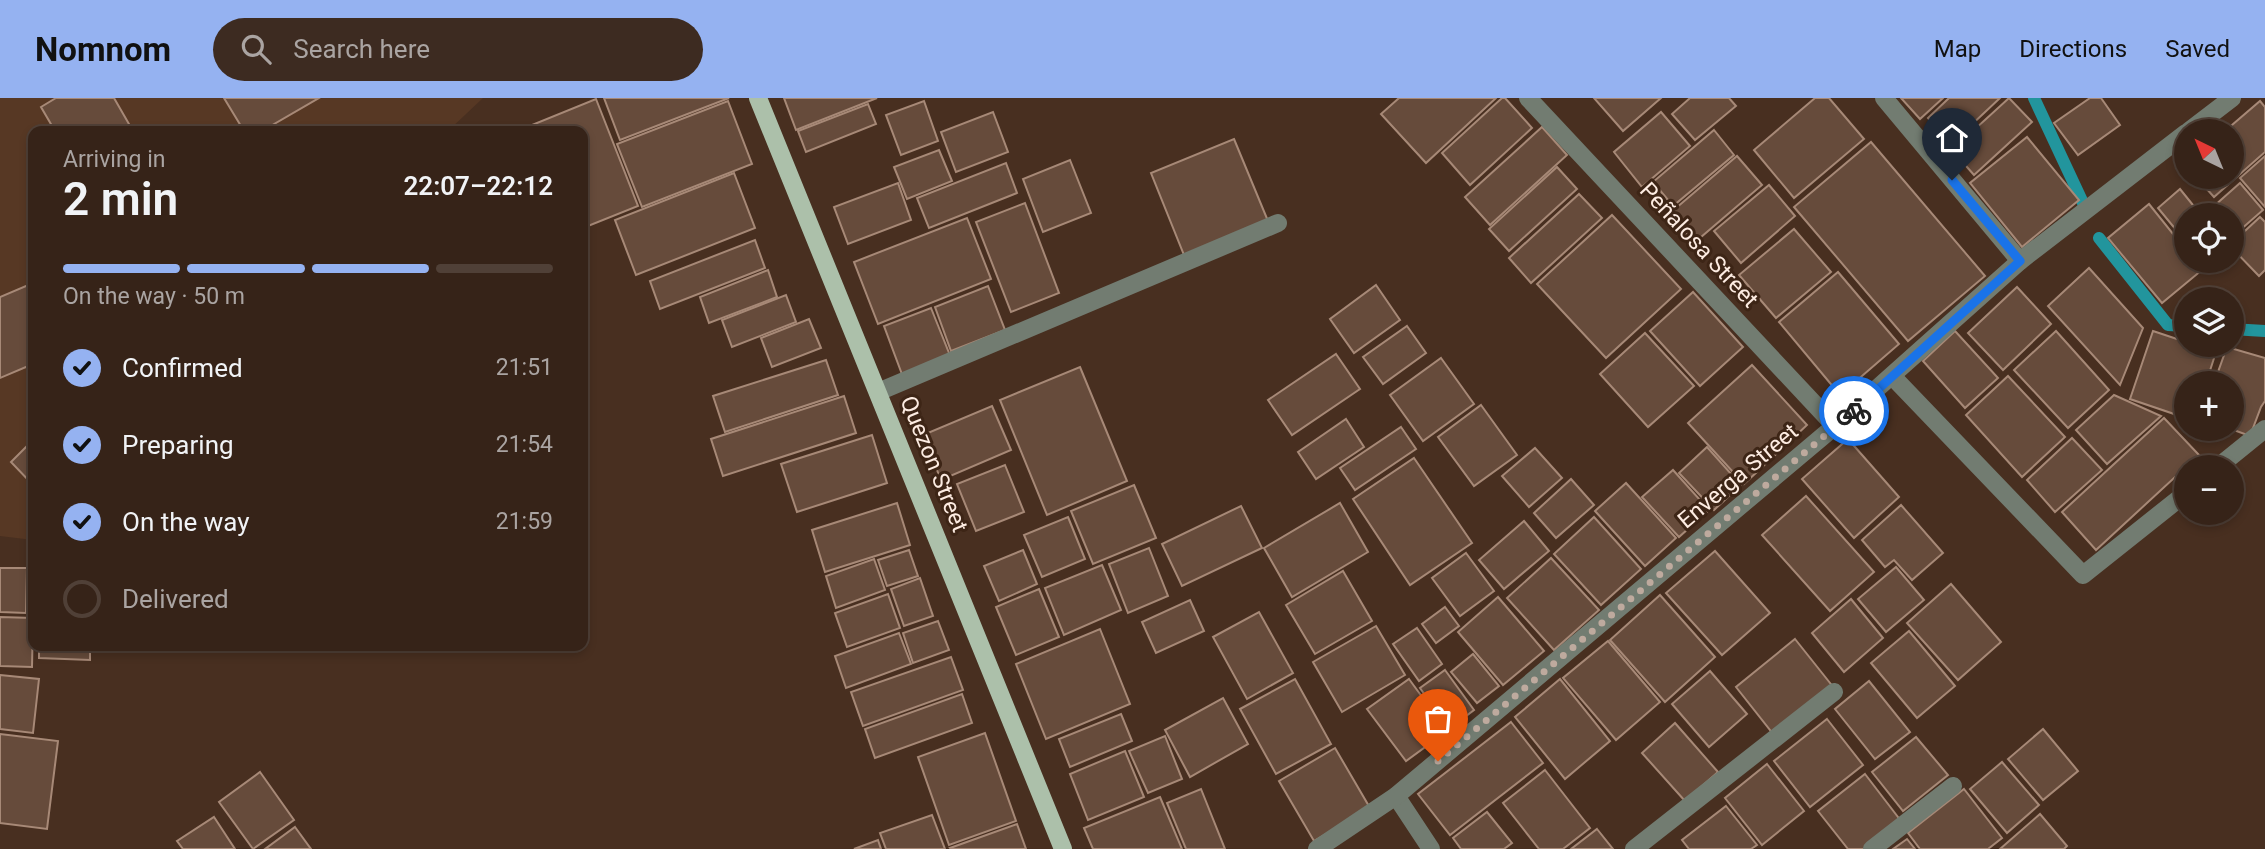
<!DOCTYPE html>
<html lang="en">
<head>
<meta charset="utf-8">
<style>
  :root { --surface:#362318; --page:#3d2b21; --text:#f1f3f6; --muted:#aaa4a2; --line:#504037; --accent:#95b2f1 }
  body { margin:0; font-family:Roboto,sans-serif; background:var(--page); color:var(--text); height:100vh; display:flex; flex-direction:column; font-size:26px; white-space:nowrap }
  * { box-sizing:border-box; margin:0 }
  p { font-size:23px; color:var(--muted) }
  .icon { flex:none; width:38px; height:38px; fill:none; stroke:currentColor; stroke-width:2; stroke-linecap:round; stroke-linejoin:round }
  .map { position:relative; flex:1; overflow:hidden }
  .details { position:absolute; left:28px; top:28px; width:560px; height:525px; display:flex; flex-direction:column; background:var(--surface); border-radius:14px; box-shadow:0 4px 10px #0003,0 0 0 2px var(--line) }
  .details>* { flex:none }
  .needle { width:46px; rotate:317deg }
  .buttons { position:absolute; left:2174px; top:21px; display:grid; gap:14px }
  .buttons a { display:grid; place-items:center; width:70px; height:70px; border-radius:50%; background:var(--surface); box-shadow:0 4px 10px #0003,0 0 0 2px var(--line); font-size:35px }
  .pin { position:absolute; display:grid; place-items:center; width:60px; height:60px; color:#fff; margin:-72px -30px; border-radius:50% 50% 50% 0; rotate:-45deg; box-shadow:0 0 7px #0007 }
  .pin .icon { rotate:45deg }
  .courier { position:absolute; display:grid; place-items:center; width:70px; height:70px; margin:-35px; border:5px solid #1a73e8; border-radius:50%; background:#fff; color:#222; box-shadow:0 2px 9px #0007 }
  .overview em { font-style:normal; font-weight:600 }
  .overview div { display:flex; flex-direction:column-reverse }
  .overview { display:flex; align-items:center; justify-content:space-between; height:119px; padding:0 35px }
  h1 { font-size:46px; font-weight:600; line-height:52px }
  .bar { display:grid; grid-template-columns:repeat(4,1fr); gap:10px 7px; align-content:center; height:84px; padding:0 35px }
  .bar i { height:9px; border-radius:5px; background:var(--line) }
  .bar .selected { background:var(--accent) }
  .bar p { grid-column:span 4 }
  ol { padding:0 35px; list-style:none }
  li { display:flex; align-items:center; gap:21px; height:77px }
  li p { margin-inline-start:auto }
  li .icon { padding:7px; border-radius:50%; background:var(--accent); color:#111; stroke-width:4 }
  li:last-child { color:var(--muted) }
  li i { width:38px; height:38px; border:4px solid var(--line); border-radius:50% }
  header { display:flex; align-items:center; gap:42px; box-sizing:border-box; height:98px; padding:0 35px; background:var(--accent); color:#111 }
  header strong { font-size:33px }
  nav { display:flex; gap:38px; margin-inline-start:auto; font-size:24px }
  .search { width:490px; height:63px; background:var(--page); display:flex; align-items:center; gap:18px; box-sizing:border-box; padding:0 24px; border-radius:38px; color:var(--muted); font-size:26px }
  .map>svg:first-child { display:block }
  .built { fill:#573824 }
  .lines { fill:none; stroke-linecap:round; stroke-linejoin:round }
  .stream { stroke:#22959d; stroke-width:12 }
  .building { fill:#664b3b; stroke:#a78977; stroke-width:2 }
  .minor { stroke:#727c71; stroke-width:18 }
  .major { stroke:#acc0aa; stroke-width:18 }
  .done { stroke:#beaa9e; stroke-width:7; stroke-dasharray:0 12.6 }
  .route { stroke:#1a73e8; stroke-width:9 }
  .labels { text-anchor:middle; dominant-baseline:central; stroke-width:6; stroke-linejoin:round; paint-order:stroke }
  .street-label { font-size:23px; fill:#fdece2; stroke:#3d2516 }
</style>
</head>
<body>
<header>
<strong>Nomnom</strong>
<div class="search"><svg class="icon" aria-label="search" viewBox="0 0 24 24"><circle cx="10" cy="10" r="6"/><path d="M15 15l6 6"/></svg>Search here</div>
<nav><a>Map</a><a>Directions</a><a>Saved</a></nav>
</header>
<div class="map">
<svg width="2265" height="751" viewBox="0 0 2265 751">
  <rect width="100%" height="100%" fill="#482f20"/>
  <polygon class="built" points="0,0 483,0 448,33 33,33 33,442 0,438"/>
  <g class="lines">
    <g class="stream">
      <polyline points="2034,0 2084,107"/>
      <polyline points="2099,140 2168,227 2186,228"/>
      <polyline points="2231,231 2265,233"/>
    </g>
  </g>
  <g class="building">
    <polygon points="56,0 114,0 133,33 55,33 41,9"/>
    <polygon points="224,0 319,0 262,33 244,33"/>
    <polygon points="604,0 729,0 620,42"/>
    <polygon points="784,0 877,0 796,32"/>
    <polygon points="1399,0 1496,0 1426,65 1381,16"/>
    <polygon points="1502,0 1505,0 1532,30 1470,87 1442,55"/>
    <polygon points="1594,0 1661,0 1623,33"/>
    <polygon points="1690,0 1729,0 1736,8 1695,42 1672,16"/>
    <polygon points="1815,0 1829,0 1864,41 1794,100 1754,52"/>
    <polygon points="1901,0 1943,0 1920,21"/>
    <polygon points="1949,0 2000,0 1951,46 1928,20"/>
    <polygon points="2009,0 2032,24 1974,77 1952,52"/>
    <polygon points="2090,0 2101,0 2120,27 2078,57 2054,25"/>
    <polygon points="596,1 638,108 583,130 583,33 529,33 527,29"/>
    <polygon points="728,3 752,66 642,109 617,46"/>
    <polygon points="924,3 938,43 901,57 886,17"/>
    <polygon points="2260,3 2265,9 2265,54 2214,99 2196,79 2231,79 2231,33 2225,33"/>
    <polygon points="868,6 876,26 806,54 798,33"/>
    <polygon points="993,14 1008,54 956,74 941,34"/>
    <polygon points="1661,14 1690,48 1642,89 1614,54"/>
    <polygon points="1542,29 1567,57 1490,127 1465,99"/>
    <polygon points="1714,32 1734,57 1673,108 1653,84"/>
    <polygon points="2027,39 2079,102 2022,149 1970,85"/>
    <polygon points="1234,41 1268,123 1184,157 1151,75"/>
    <polygon points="1871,44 1985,178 1908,243 1794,109"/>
    <polygon points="939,52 952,83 907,101 894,69"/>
    <polygon points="1737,58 1762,87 1694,145 1669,116"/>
    <polygon points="2265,58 2265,109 2240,80"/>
    <polygon points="1070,62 1091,115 1043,134 1023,81"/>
    <polygon points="1006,65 1017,95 929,130 917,100"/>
    <polygon points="1557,69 1577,91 1509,153 1489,131"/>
    <polygon points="734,75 755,130 636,177 615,122"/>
    <polygon points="898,85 911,122 848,146 834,109"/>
    <polygon points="2240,85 2263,112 2231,140 2231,117 2205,116"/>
    <polygon points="1769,87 1795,118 1741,165 1714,133"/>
    <polygon points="2180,91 2201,117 2186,117 2186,144 2158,110"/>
    <polygon points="1579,96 1602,120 1531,185 1509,160"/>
    <polygon points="1025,105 1059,195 1011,214 976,124"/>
    <polygon points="2149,106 2186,152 2186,163 2194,163 2202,172 2162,205 2108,140"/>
    <polygon points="1612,117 1681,191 1606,260 1537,186"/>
    <polygon points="2260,119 2265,124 2265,172 2259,178 2231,149 2231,146"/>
    <polygon points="967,120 991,181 878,226 854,164"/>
    <polygon points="1794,131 1831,174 1776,220 1739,177"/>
    <polygon points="755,142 765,170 660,211 650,183"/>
    <polygon points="2201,163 2216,163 2207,170"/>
    <polygon points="2089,170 2143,230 2120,287 2048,208"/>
    <polygon points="768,172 777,199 709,225 700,199"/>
    <polygon points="1838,174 1899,246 1840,297 1779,224"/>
    <polygon points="33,185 33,266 0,280 0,199"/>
    <polygon points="1376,187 1400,222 1354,255 1330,221"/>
    <polygon points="988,188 1005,232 951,253 935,209"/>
    <polygon points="2017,189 2051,226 2003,272 1968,235"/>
    <polygon points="1693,194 1743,249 1700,288 1650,233"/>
    <polygon points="786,197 796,224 732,249 722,222"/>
    <polygon points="931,210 951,260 903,279 884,228"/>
    <polygon points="809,221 821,250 772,269 761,240"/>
    <polygon points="1407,228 1426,255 1383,286 1363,259"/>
    <polygon points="1955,233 1998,280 1965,310 1923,263"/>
    <polygon points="2056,233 2109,292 2068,330 2014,272"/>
    <polygon points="2153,233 2186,244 2186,247 2195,247 2216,254 2206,285 2186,285 2186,320 2130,301"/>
    <polygon points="1645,235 1694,288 1648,329 1600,276"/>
    <polygon points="2227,249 2265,260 2265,303 2261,309 2250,338 2231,331 2231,285 2214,285"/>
    <polygon points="1336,256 1360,291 1292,337 1268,302"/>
    <polygon points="1441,260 1474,306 1423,343 1390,297"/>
    <polygon points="826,262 838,297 725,334 713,298"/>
    <polygon points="1752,267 1807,327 1744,386 1688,325"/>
    <polygon points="1080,269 1127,383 1047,417 1000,302"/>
    <polygon points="2008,278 2065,339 2022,379 1966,317"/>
    <polygon points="2114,297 2161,318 2107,366 2076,332"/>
    <polygon points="844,298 856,335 723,378 711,341"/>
    <polygon points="1481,307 1517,357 1474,388 1438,339"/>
    <polygon points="992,308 1011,352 941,382 923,337"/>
    <polygon points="2164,320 2199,357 2096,452 2062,414"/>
    <polygon points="1346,321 1364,349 1316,381 1298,354"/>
    <polygon points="1401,329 1416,351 1355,392 1340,370"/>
    <polygon points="872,337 887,385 797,414 781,366"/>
    <polygon points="2072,340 2102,372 2055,414 2027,382"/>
    <polygon points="1848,341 1899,399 1854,440 1802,381"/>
    <polygon points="33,342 33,387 11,364"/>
    <polygon points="1707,349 1741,387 1714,412 1679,375"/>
    <polygon points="1535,350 1562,380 1529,409 1502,378"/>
    <polygon points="1414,360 1472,445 1410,487 1353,401"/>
    <polygon points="1005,367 1024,414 976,433 957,386"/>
    <polygon points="1673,372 1709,412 1679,439 1642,399"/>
    <polygon points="1571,381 1594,407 1556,440 1534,415"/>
    <polygon points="1626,385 1676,440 1645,468 1595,413"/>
    <polygon points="1134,387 1156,440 1093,466 1071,413"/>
    <polygon points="1806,398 1874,474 1830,513 1762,437"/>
    <polygon points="897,405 910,447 825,474 812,432"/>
    <polygon points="1340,405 1368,454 1292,499 1264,450"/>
    <polygon points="1901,407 1943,455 1912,482 1894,462 1885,469 1862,442"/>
    <polygon points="1241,408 1262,450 1182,488 1162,446"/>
    <polygon points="1068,419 1085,461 1042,479 1024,437"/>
    <polygon points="1594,419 1641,471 1601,507 1554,456"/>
    <polygon points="1524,423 1549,453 1504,491 1479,462"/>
    <polygon points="1149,450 1168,498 1128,515 1109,466"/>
    <polygon points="909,452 918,478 887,488 878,462"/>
    <polygon points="1023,452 1037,486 999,503 984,468"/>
    <polygon points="1715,453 1770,515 1722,557 1666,495"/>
    <polygon points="1466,455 1494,493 1460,518 1432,480"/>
    <polygon points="1551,460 1599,512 1554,552 1507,500"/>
    <polygon points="874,461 885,492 836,510 826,478"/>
    <polygon points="1102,467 1121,512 1064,537 1045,490"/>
    <polygon points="1896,469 1924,502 1886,534 1858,501"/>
    <polygon points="0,470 27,470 26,515 0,514"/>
    <polygon points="1343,473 1372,523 1315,556 1286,507"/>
    <polygon points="920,480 933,518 904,528 891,491"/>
    <polygon points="1951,486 2001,544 1958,582 1907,525"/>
    <polygon points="1039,491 1059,539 1016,557 996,509"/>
    <polygon points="888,496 900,530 847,549 835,515"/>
    <polygon points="1660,497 1715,559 1665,604 1610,542"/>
    <polygon points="1498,499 1544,553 1503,587 1458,534"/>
    <polygon points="1851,501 1883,540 1844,574 1812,535"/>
    <polygon points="1190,502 1204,533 1156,555 1142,524"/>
    <polygon points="1445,509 1459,528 1436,545 1422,526"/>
    <polygon points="1259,514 1293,575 1247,601 1213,539"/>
    <polygon points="0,519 33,520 32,569 0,568"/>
    <polygon points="938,523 949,552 913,565 903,535"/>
    <polygon points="1376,528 1405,577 1342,614 1313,564"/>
    <polygon points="1417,530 1442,566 1419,583 1393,546"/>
    <polygon points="1100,531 1130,606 1046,641 1016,566"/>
    <polygon points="1909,533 1955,588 1917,620 1871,565"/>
    <polygon points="899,535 911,566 846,590 835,558"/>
    <polygon points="1795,541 1834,590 1774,637 1736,589"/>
    <polygon points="1608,543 1660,604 1616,642 1563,580"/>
    <polygon points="39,548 90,548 90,562 39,560"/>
    <polygon points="1473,556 1499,588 1477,605 1451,574"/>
    <polygon points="951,559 963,592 863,628 851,594"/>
    <polygon points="1445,572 1474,612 1449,631 1420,590"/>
    <polygon points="1710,573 1747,616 1709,649 1672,606"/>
    <polygon points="0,577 39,581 33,635 0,631"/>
    <polygon points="1295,581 1331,646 1276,676 1240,611"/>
    <polygon points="1409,581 1447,633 1406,663 1367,611"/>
    <polygon points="1560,581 1610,643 1565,681 1515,619"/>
    <polygon points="1869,583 1910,634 1875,661 1835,611"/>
    <polygon points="962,596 972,625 875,660 865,631"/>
    <polygon points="1223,600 1248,646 1190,679 1165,632"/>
    <polygon points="1121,616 1132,643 1070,669 1059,641"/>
    <polygon points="1827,621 1863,667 1810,709 1774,663"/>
    <polygon points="1511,624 1543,665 1450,737 1418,696"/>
    <polygon points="1675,625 1718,674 1685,703 1642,655"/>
    <polygon points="2043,631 2078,673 2043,702 2008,661"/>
    <polygon points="985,635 1016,723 949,747 918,659"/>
    <polygon points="0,636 58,643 47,731 0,725"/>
    <polygon points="1165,638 1182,681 1148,695 1129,653"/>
    <polygon points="1916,639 1948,677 1903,713 1872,674"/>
    <polygon points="1335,650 1370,710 1314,743 1279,683"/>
    <polygon points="1125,653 1144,699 1088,722 1070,676"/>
    <polygon points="2002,664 2039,707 2007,735 1970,691"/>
    <polygon points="1767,666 1804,713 1762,747 1725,700"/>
    <polygon points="1545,672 1590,730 1563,751 1539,751 1503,705"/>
    <polygon points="260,674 294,722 253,751 219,704"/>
    <polygon points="1865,676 1901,723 1864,751 1848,751 1818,713"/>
    <polygon points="1201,691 1225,751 1186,751 1167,705"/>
    <polygon points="1964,691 2002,740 1988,751 1920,751 1908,735"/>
    <polygon points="1160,699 1182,751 1093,751 1084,730"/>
    <polygon points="1726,708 1757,747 1751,751 1689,751 1682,742"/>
    <polygon points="1487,714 1512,745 1504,751 1461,751 1453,740"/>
    <polygon points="2040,716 2067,748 2064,751 2000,751"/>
    <polygon points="932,717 945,751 886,751 880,735"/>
    <polygon points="214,719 235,751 183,751 177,743"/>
    <polygon points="1017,726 1026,751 951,751 950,750"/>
    <polygon points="295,729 311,751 265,751"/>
    <polygon points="1597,731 1613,751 1571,751"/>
    <polygon points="1907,741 1915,751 1893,751"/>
    <polygon points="878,742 881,751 854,751"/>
  </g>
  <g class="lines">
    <g class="minor">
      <polyline points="1528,0 1835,328"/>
      <polyline points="1884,0 2020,163"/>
      <polyline points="2189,33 2232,0"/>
      <polyline points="1893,279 2083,477 2186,395"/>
      <polyline points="878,294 1278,125"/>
      <polyline points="2218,369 2265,331"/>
      <polyline points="1396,698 1431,751"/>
      <polyline points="1317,751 1396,698 1835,328 2020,163 2186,35"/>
      <polyline points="1634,751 1834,594"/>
      <polyline points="1872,751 1953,688"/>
    </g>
    <polyline class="major" points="758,0 1063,751"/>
  </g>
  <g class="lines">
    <polyline class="done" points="1438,663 1854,313"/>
    <polyline class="route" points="1854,313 2020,163 1952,82"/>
  </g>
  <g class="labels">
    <g class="street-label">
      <text transform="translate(1699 147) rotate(47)">Peñalosa Street</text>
      <text transform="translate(934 366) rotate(68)">Quezon Street</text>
      <text transform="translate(1738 378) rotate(-40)">Enverga Street</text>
    </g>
  </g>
</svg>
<div class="buttons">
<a><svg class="needle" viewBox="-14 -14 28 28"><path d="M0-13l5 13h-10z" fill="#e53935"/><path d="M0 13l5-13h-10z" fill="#aaa4a2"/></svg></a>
<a><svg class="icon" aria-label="locate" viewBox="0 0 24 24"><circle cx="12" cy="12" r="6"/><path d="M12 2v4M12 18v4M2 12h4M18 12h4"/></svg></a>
<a><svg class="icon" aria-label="layers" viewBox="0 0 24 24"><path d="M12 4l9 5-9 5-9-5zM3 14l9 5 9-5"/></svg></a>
<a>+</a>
<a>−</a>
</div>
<div class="pin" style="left:1438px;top:663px;background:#ea580c"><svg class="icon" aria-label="bag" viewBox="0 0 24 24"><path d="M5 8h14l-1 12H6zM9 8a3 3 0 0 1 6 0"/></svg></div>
<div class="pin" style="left:1952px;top:82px;background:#1f2937"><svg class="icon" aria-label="home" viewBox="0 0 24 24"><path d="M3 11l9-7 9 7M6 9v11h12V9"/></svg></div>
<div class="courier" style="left:1854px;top:313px"><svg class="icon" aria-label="bike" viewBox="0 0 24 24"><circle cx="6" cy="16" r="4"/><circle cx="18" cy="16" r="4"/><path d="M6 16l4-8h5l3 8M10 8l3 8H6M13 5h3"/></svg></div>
<section class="details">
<div class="overview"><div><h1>2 min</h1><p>Arriving in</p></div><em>22:07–22:12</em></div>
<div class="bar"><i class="selected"></i><i class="selected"></i><i class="selected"></i><i></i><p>On the way · 50 m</p></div>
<ol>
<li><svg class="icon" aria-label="check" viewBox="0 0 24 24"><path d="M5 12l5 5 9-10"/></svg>Confirmed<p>21:51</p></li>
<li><svg class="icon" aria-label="check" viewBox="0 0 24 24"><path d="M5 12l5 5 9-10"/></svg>Preparing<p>21:54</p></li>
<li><svg class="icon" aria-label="check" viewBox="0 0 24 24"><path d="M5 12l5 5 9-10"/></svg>On the way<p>21:59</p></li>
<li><i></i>Delivered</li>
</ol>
</section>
</div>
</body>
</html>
